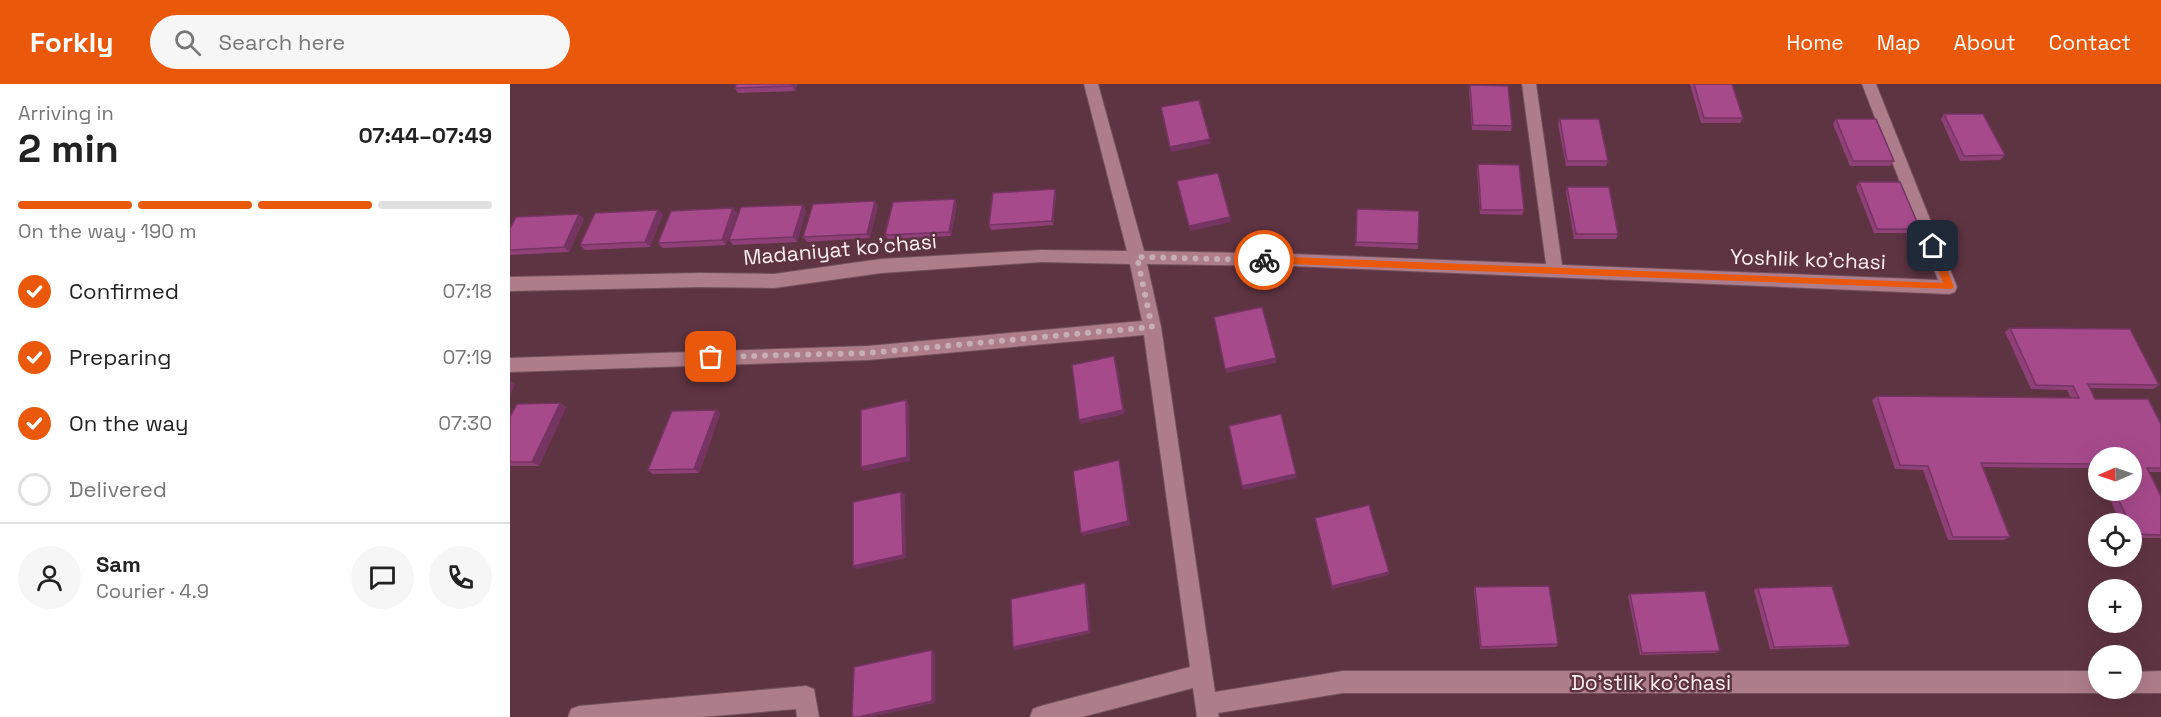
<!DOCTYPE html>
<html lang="en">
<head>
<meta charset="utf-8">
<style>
  :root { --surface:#fff; --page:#f6f6f6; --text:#222; --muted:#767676; --line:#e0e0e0; --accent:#ea580c }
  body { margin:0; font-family:"Space Grotesk",sans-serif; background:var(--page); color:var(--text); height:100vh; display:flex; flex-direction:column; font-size:22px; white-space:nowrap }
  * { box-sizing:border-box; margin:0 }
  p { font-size:20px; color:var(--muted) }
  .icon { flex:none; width:33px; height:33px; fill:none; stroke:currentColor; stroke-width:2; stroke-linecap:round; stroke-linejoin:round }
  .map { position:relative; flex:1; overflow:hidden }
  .panel { display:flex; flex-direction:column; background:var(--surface); width:510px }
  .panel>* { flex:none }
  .needle { width:39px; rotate:268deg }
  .tools { position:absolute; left:1578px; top:363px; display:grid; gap:12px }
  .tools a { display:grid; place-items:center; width:54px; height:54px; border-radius:50%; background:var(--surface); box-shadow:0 6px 24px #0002; font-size:30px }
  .pin { position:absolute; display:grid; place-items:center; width:51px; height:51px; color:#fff; margin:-26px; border-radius:12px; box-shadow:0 3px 9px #0006 }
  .courier { position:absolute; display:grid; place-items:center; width:60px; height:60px; margin:-30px; border:4px solid #ea580c; border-radius:50%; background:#fff; color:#222; box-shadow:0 2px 8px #0007 }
  .overview em { font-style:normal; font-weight:700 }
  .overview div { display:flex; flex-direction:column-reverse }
  .overview { display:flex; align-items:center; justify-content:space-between; height:102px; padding:0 18px }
  h1 { font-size:39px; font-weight:700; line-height:45px }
  .bar { display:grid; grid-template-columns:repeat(4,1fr); gap:9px 6px; align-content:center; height:72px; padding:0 18px }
  .bar i { height:8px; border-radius:4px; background:var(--line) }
  .bar .on { background:var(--accent) }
  .bar p { grid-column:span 4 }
  .line { display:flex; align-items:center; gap:15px; padding:0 18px; border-top:2px solid var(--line) }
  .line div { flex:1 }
  .round { display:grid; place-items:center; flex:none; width:63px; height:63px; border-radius:32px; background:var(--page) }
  ol { padding:0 18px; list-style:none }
  li { display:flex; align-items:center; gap:18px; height:66px }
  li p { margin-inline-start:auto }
  li .icon { padding:6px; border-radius:50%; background:var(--accent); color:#fff; stroke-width:4 }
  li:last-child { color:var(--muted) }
  li i { width:33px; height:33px; border:3px solid var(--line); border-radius:50% }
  header { display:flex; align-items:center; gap:36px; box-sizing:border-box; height:84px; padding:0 30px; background:var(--accent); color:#fff }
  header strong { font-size:28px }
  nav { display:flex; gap:33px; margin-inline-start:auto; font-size:21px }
  .search { width:420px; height:54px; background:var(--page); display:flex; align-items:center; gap:15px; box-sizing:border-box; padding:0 21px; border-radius:33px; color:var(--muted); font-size:22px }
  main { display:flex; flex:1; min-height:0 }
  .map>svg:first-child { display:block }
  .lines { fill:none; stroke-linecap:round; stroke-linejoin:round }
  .minor-casing { stroke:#73515d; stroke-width:2 }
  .minor { fill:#ae7d8b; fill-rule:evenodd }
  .wall { fill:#904078 }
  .shaded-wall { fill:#753462 }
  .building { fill:#a74a8c; stroke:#753462; stroke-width:1.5 }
  .route { fill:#ea580c }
  .done { stroke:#c7adb4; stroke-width:6; stroke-dasharray:0 10.8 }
  .labels { text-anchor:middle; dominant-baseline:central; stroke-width:5; stroke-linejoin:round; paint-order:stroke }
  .street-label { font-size:21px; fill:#ffeef2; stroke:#5f3442 }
</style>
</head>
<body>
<header>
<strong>Forkly</strong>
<div class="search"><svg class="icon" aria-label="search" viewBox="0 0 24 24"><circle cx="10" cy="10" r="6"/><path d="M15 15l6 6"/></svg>Search here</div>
<nav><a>Home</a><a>Map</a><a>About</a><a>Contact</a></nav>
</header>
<main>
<section class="panel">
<div class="overview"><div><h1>2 min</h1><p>Arriving in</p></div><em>07:44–07:49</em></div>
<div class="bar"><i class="on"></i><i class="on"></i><i class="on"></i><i></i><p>On the way · 190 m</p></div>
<ol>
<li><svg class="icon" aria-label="check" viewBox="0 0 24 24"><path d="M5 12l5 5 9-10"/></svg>Confirmed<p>07:18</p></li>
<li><svg class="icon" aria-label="check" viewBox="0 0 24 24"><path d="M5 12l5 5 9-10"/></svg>Preparing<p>07:19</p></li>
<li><svg class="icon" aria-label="check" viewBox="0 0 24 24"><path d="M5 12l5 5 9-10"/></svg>On the way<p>07:30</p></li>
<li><i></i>Delivered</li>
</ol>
<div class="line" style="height:108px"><a class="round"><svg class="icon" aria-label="person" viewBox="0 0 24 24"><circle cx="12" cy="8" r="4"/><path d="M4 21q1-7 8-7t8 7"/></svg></a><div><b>Sam</b><p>Courier · 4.9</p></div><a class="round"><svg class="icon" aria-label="chat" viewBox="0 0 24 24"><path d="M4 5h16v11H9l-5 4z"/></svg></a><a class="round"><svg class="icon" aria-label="phone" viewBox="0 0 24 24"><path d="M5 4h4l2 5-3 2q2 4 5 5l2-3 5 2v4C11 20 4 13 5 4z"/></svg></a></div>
</section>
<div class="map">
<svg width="1651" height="633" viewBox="0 0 1651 633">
  <rect width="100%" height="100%" fill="#5f3442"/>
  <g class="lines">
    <defs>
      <g id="minor">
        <polygon points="574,0 588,0 634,167 782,170 1036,180 1012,0 1026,0 1052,181 1428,196 1352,0 1366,0 1447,203 1445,208 1439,210 782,182 637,180 651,243 705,608 833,587 1588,587 1588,604 1596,606 1588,609 833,609 708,629 709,633 687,633 683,604 572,633 520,633 523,625 531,622 680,583 634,251 358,276 0,288 0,274 358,262 632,237 620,180 531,178 371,189 264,204 190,203 0,207 0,193 190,189 264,190 371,175 531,166 617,167"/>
        <polygon points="1651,587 1651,609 1622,609 1614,606 1622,604 1622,588"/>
        <polygon points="296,602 304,605 309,633 287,633 286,625 191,633 58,633 61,625 69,622"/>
      </g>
    </defs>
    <use href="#minor" class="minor-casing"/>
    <use href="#minor" class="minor"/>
  </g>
  <g class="wall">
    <polygon points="287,0 285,7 228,9 225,4"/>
    <polygon points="1180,0 1222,0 1233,34 1230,39 1191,39"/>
    <polygon points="960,1 1002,42 1001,47 962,46 959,6"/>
    <polygon points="1434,30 1495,71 1490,76 1450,77 1431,35"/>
    <polygon points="1050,35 1098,77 1096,82 1056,82 1048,40"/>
    <polygon points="1326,35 1384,77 1380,82 1340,82 1323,40"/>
    <polygon points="968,80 1014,126 1012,131 970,130 967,85"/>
    <polygon points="1349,98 1410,145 1406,149 1364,149 1346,103"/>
    <polygon points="1057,103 1108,150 1106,155 1064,155 1056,108"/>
    <polygon points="545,105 546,110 543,141 481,146 479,141"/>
    <polygon points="447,120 441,152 378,155 375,151"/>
    <polygon points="368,122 360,154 297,158 293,153"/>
    <polygon points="296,126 287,158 223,161 219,156"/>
    <polygon points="227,129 216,161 153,164 148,159"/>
    <polygon points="153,130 140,163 75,166 70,161"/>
    <polygon points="74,135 59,168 0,171 0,145"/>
    <polygon points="846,158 908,160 908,165 845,162"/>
    <polygon points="1500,244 1649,301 1643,305 1580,304 1585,315 1651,340 1651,388 1639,388 1651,412 1651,454 1622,454 1622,440 1611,440 1596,406 1622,406 1588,374 1588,389 1586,384 1473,383 1500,453 1494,456 1438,456 1413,386 1385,385 1362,316 1367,312 1561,314 1557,306 1521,305 1495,248"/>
    <polygon points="56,323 29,382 0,382 0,333"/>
    <polygon points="206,326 210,330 189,389 143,390 138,386"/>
    <polygon points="805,434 879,488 878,491 822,505"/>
    <polygon points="965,503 1048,560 1046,563 970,565 964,506"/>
    <polygon points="1248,504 1340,561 1336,563 1260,565 1244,506"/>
    <polygon points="1120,510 1210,567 1206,569 1130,571 1118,512"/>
  </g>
  <g class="shaded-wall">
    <polygon points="282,0 287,0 285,7 282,2"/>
    <polygon points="700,55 700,60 661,68 660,63"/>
    <polygon points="545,105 546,110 543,141 542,137"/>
    <polygon points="445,115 447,120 441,152 439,148"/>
    <polygon points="365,117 368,122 360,154 357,150"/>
    <polygon points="293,121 296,126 287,158 283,153"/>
    <polygon points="223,124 227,129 216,161 212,156"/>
    <polygon points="148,126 153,130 140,163 135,158"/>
    <polygon points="69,130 74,135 59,168 54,163"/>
    <polygon points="720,133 721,138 680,147 679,142"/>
    <polygon points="604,272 606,277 615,330 571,340 569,336"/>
    <polygon points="766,274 766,279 716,289 715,285"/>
    <polygon points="0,297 5,300 0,312"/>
    <polygon points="396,316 399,320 400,377 354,387 351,383"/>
    <polygon points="50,319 56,323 29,382 22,378"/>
    <polygon points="206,326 210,330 189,389 184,385"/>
    <polygon points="609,376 610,380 620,441 573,452 571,449"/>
    <polygon points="786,390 787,394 733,406 732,402"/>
    <polygon points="391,408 395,411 396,474 347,485 343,482"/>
    <polygon points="879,488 878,491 822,505 822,502"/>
    <polygon points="575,499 577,502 581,549 506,566 503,563"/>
    <polygon points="422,566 425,569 425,619 361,633 348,633"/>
  </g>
  <g class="building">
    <polygon points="226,0 282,0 282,2 225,4"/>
    <polygon points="1184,0 1222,0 1233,34 1194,34"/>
    <polygon points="960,1 998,2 1002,42 963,41"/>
    <polygon points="689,16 700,55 660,63 651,23"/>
    <polygon points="1434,30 1473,30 1495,71 1454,72"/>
    <polygon points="1050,35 1089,35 1098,77 1057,77"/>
    <polygon points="1326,35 1366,35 1384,77 1343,77"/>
    <polygon points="968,80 1009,81 1014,126 971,126"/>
    <polygon points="708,89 720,133 679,142 667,97"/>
    <polygon points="1349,98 1390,98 1410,145 1367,145"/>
    <polygon points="1057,103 1099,103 1108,150 1066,150"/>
    <polygon points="545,105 542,137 479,141 483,109"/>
    <polygon points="445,115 439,148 375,151 383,118"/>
    <polygon points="365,117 357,150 293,153 303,120"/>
    <polygon points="293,121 283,153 219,156 231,123"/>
    <polygon points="223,124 212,156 148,159 161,127"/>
    <polygon points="847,125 909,127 908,160 846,158"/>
    <polygon points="148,126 135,158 70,161 85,129"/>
    <polygon points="69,130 54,163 0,166 0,145 6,133"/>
    <polygon points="752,223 766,274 715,285 704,233"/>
    <polygon points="1500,244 1620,245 1649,301 1578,300 1585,315 1638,315 1651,340 1651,384 1637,384 1651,412 1651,451 1625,450 1622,444 1622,440 1620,440 1604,406 1622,406 1622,374 1588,374 1588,380 1471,379 1500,453 1443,453 1418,382 1390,381 1367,312 1569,314 1563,302 1526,301"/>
    <polygon points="604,272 613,326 569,336 562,281"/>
    <polygon points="396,316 397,373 351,383 351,326"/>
    <polygon points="50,319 22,378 0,378 0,333 7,320"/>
    <polygon points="206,326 184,385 138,386 162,327"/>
    <polygon points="771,330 786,390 732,402 719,342"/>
    <polygon points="609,376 618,437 571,449 563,387"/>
    <polygon points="391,408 393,471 343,482 343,418"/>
    <polygon points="859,421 879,488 822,502 805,434"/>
    <polygon points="575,499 579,547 503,563 501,515"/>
    <polygon points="1039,502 1048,560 971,563 965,503"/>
    <polygon points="1322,502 1340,561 1264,563 1248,504"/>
    <polygon points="1195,507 1210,567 1132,569 1120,510"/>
    <polygon points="422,566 422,617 348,633 342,633 344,583"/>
  </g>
  <polygon class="route" points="1423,159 1428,162 1444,203 1442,205 754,179 750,176 754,172 1433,199 1419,162"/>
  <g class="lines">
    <polyline class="done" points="201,273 358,269 642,243 627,173 754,176"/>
  </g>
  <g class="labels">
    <g class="street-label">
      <text transform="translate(330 165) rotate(-5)">Madaniyat ko'chasi</text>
      <text transform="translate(1298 175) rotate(2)">Yoshlik ko'chasi</text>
      <text x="1141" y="598">Do'stlik ko'chasi</text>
    </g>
  </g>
</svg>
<div class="tools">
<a><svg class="needle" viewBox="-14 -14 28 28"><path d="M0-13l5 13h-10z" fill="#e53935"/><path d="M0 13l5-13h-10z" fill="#767676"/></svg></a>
<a><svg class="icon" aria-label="locate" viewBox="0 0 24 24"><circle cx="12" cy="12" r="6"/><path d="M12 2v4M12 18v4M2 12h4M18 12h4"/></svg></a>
<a>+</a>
<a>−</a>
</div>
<div class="pin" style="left:201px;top:273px;background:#ea580c"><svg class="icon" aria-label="bag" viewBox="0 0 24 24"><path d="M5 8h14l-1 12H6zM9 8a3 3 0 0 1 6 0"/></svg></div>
<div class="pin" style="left:1423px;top:162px;background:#1f2937"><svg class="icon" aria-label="home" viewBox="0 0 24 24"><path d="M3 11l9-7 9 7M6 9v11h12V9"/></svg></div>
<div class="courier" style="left:754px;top:176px"><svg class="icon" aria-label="bike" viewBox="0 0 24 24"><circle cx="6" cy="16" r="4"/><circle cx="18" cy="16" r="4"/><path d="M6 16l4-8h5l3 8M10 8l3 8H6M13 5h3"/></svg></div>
</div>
</main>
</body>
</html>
